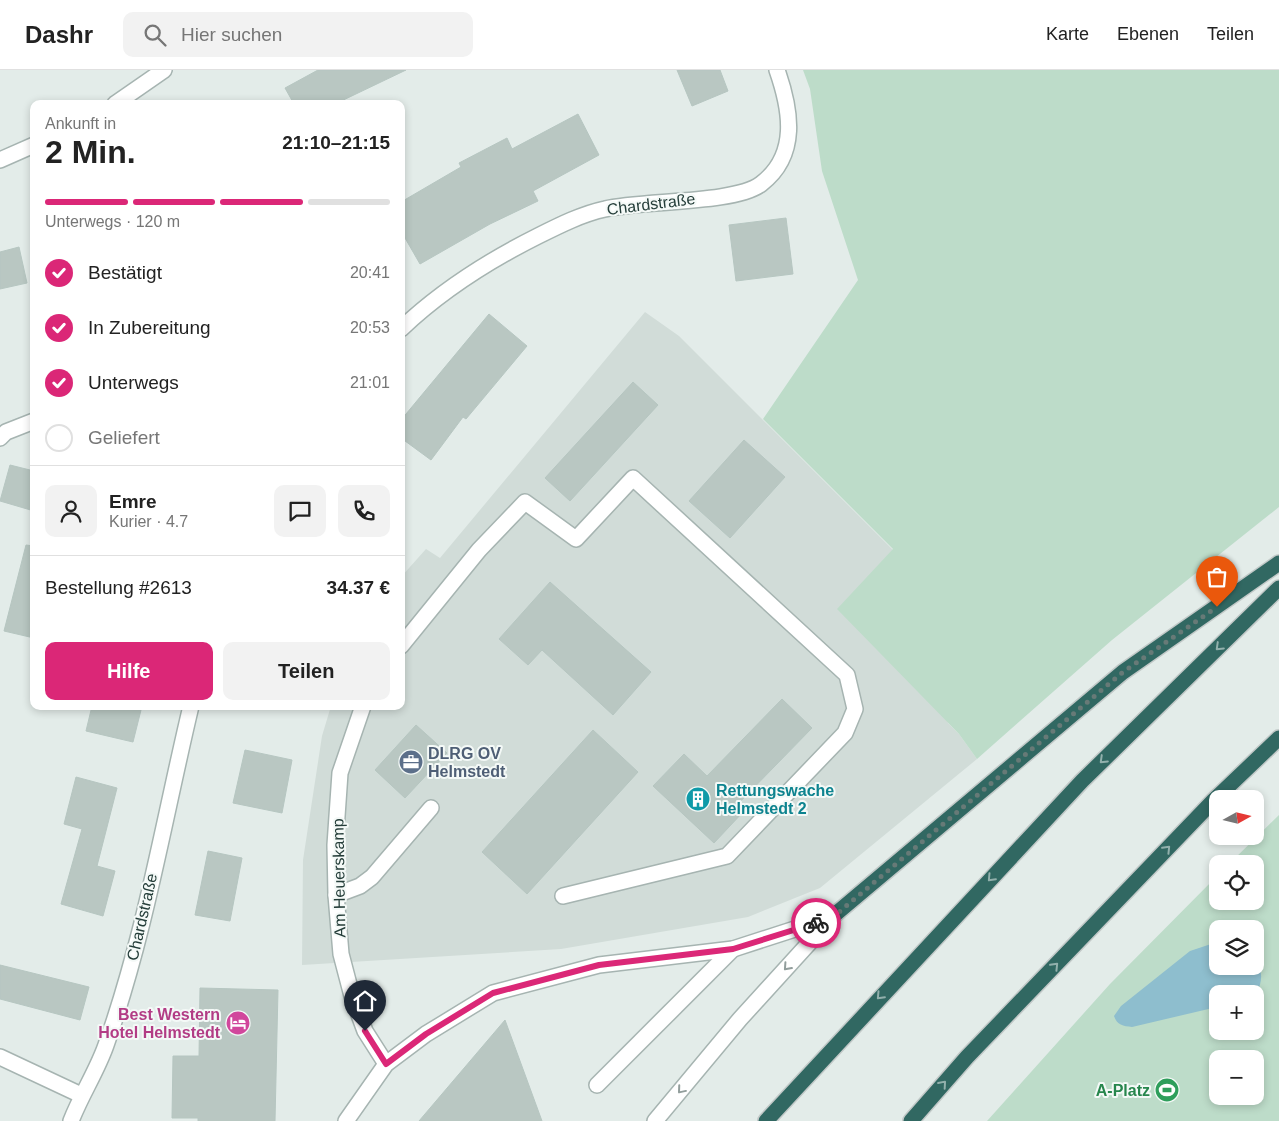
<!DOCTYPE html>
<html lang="de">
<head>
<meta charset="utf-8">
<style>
  :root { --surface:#fff; --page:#f2f2f2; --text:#222; --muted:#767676; --line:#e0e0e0; --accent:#db2777 }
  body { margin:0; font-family:Helvetica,sans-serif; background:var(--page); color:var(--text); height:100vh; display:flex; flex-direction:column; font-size:19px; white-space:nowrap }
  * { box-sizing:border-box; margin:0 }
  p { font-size:16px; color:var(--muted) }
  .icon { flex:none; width:28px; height:28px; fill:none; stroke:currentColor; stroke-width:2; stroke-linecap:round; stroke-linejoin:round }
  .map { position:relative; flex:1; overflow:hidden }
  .sheet { position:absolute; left:30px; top:30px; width:375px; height:610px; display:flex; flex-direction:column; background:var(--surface); border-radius:10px; box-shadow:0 2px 8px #0003 }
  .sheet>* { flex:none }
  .needle { width:32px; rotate:82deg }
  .fabs { position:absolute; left:1209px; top:720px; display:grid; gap:10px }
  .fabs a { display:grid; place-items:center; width:55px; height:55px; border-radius:10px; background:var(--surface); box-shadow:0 2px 8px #0003; font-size:25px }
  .pin { position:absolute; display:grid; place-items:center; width:42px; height:42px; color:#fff; margin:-51px -21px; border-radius:50% 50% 50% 0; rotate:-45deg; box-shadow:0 0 5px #0007 }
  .pin .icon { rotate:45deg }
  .courier { position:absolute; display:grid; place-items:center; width:50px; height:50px; margin:-25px; border:4px solid #db2777; border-radius:50%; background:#fff; color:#222; box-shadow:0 1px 6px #0007 }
  .summary em { font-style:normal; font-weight:700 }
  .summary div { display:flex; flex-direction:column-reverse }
  .summary { display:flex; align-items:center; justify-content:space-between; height:85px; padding:0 15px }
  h1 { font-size:32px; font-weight:700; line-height:38px }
  .bar { display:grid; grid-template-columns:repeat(4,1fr); gap:8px 5px; align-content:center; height:60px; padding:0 15px }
  .bar i { height:6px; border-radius:4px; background:var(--line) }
  .bar .selected { background:var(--accent) }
  .bar p { grid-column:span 4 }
  .line { display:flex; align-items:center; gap:12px; padding:0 15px; border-top:1px solid var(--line) }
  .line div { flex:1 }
  .round { display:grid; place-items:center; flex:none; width:52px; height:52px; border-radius:10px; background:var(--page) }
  ol { padding:0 15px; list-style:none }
  li { display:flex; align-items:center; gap:15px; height:55px }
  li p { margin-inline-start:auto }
  li .icon { padding:5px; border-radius:50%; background:var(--accent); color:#fff; stroke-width:4 }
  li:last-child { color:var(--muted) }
  li i { width:28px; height:28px; border:2px solid var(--line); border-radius:50% }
  .primary-button { display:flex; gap:10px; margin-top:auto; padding:10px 15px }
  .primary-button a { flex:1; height:58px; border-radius:10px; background:var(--accent); color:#fff; font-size:20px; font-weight:700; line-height:58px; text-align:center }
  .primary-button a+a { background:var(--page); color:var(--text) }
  header { display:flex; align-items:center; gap:30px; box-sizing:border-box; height:70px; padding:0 25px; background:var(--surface); border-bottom:1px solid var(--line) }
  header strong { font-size:24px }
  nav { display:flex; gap:28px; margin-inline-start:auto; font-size:18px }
  .search { width:350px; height:45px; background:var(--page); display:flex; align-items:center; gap:12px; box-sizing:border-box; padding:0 18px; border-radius:10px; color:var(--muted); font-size:19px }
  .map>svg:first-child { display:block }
  .built { fill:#d1dcd8 }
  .green { fill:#bddcc9; fill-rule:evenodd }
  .water { fill:#8ebece }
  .building { fill:#b9c7c2; stroke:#b6c6c1 }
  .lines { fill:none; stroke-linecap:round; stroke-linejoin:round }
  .minor-casing { stroke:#a6b4b1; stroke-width:18 }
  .highway-casing { stroke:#c2c9c8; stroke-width:18 }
  .minor { stroke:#fff; stroke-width:15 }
  .highway { stroke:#316862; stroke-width:15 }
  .oneway { stroke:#92b0ac }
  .oneway2 { stroke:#929e9c }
  .done { stroke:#677a77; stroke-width:5; stroke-dasharray:0 9 }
  .route { stroke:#db2777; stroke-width:6 }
  .labels { text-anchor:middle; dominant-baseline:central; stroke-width:4; stroke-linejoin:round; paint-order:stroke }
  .street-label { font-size:16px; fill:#243d39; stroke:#f4f9f7 }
  .service-label { font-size:16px; font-weight:bold; fill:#4e5e75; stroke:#f4f9f7; text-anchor:start }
  .culture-label { font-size:16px; font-weight:bold; fill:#0d838f; stroke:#f4f9f7; text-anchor:start }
  .hotel-label { font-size:16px; font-weight:bold; fill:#b23c85; stroke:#f4f9f7; text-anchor:end }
  .leisure-label { font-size:16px; font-weight:bold; fill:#27864d; stroke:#f4f9f7; text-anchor:end }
</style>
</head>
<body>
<header>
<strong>Dashr</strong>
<div class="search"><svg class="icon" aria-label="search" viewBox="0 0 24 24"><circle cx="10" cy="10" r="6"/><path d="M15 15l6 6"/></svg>Hier suchen</div>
<nav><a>Karte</a><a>Ebenen</a><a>Teilen</a></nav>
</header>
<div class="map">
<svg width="1279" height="1051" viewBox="0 0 1279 1051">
  <rect width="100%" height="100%" fill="#e3ece9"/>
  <polygon class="built" points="645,242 679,266 893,480 948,653 959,664 977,689 820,818 748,847 561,879 302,895 303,790 322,666 331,636 401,636 401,507 426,479 440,488"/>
  <g class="green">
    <polygon points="803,0 1279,0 1279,437 1112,570 977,689 959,664 837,539 893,479 763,349 858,210 822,101 810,19"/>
    <path d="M 1279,745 L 1279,1051 L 987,1051 L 1110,914 L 1217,806 L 1218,831 L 1255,831 L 1255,794 L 1229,794 ZM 1218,859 L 1255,859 L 1255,896 L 1218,896 ZM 1218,924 L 1255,924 L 1255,961 L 1218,961 ZM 1218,989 L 1255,989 L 1255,1026 L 1218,1026 Z"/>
  </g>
  <path class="water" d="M 1217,872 L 1218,896 L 1255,896 L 1255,888 C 1263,900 1263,912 1256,924 L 1218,924 L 1217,937 L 1132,957 C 1123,956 1117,955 1114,946 L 1121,936 L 1190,881 Z"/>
  <g class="building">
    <polygon points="318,0 406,0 335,34 294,34 285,18"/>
    <polygon points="677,0 720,0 728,21 692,36"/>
    <polygon points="578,44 599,85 533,121 538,131 490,154 420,194 401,161 401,132 461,97 459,93 507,68 512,79"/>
    <polygon points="786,148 793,204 736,211 729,155"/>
    <polygon points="19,177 27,213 0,219 0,182"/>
    <polygon points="489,244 527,276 466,349 463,347 431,390 401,368 401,350"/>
    <polygon points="633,312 658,335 570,431 545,408"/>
    <polygon points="744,370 785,407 730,468 689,431"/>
    <polygon points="10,395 34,401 34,441 0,431"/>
    <polygon points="26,475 34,476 34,568 4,561"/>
    <polygon points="550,512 651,602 613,645 542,580 528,595 499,569"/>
    <polygon points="782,629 812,658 737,735 744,741 714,773 653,716 684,684 707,706"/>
    <polygon points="92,636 142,636 133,672 86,661"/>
    <polygon points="416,655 447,683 405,728 375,700"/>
    <polygon points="593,660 638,702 527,824 482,782"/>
    <polygon points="245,680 292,690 282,743 233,733"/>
    <polygon points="76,707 117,718 97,796 115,801 103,846 61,834 82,759 64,754"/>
    <polygon points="208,781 242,788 230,851 195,845"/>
    <polygon points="0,895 89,917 80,950 0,929"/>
    <polygon points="200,918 278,920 275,1051 198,1051 198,1048 172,1048 173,986 199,986"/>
    <polygon points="505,950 542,1051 419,1051"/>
  </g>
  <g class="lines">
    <defs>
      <g id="minor">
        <polyline points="115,34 164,0"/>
        <polyline points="0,90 34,75"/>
        <path d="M 401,259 C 442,220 488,191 538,166 C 560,155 582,144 605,139 C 642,130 735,134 761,114 C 799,85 791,40 777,0"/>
        <polyline points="0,368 6,362 34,351"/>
        <polyline points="401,576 479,480 525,432 576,469 633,408 847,605 855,639 845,663 727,786 563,826"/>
        <polyline points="363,636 340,703 335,775 336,825 341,884 352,926 365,961 386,994"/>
        <polyline points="336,825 360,816 372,807 431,738"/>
        <polyline points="0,987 81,1025"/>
        <polyline points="597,1015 733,879"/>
        <path d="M 71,1051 C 81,1025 97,1001 106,975 C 145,865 164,749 191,636"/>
        <polyline points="346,1051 386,994 426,964 493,923 599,895 733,879 832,847"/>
        <polyline points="655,1051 740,949 831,849"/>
      </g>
      <g id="highway">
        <polyline points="832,847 1123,602 1279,493"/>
        <polyline points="766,1051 1082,711 1279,518"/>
        <polyline points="911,1051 967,987 1213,731 1279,668"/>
      </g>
    </defs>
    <use href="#minor" class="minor-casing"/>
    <use href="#highway" class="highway-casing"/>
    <use href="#minor" class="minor"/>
    <use href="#highway" class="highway"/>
  </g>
  <defs><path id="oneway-chevron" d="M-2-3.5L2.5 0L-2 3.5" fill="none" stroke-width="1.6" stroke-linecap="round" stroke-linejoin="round" transform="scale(1.25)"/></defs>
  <g class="oneway">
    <use href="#oneway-chevron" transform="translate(1219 577) rotate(136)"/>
    <use href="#oneway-chevron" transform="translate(1103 690) rotate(136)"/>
    <use href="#oneway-chevron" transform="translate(1167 779) rotate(-46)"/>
    <use href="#oneway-chevron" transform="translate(991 808) rotate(133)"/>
    <use href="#oneway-chevron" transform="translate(1055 896) rotate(-46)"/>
    <use href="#oneway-chevron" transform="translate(880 926) rotate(133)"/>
    <use href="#oneway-chevron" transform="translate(943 1014) rotate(-49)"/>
  </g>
  <g class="oneway2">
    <use href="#oneway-chevron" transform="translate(787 897) rotate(132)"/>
    <use href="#oneway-chevron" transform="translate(681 1020) rotate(130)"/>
  </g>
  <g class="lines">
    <polyline class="done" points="816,853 832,848 1123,602 1217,537"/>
    <polyline class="route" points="365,961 386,994 426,964 493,923 599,895 733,879 816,853"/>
  </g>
  <defs>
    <symbol id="office-disc" viewBox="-11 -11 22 22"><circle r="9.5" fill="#5c6f8a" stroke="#f4f9f7"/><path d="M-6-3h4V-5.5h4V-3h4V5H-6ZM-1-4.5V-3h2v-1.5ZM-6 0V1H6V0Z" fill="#fff"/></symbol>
    <symbol id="building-disc" viewBox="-11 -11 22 22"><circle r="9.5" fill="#0f9aa8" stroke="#f4f9f7"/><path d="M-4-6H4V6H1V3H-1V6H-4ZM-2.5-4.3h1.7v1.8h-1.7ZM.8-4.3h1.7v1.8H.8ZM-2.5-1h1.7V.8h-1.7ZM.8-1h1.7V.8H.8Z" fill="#fff"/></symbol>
    <symbol id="hotel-disc" viewBox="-11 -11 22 22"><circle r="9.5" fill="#d1479c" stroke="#f4f9f7"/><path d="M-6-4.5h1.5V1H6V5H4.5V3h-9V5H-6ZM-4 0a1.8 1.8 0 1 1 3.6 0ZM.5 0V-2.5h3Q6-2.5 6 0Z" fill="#fff"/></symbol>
    <symbol id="stadium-disc" viewBox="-11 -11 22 22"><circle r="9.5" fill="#2e9e5b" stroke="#f4f9f7"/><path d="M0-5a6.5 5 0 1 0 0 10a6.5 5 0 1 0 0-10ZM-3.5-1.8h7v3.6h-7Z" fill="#fff"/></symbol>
  </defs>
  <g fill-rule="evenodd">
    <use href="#office-disc" x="397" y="678" width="28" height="28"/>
    <use href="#building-disc" x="684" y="715" width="28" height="28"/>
    <use href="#hotel-disc" x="224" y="939" width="28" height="28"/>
    <use href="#stadium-disc" x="1153" y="1006" width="28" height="28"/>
  </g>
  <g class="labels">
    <g class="street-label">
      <text transform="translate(651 134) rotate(-7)">Chardstraße</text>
      <text transform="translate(339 808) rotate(-91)">Am Heuerskamp</text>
      <text transform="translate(142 847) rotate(-77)">Chardstraße</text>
    </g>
    <g class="service-label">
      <text x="428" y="683">DLRG OV<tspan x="428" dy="18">Helmstedt</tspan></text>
    </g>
    <g class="culture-label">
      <text x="716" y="720">Rettungswache<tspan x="716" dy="18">Helmstedt 2</tspan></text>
    </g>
    <g class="hotel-label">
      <text x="220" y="944">Best Western<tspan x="220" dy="18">Hotel Helmstedt</tspan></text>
    </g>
    <g class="leisure-label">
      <text x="1150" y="1020">A-Platz</text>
    </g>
  </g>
</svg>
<div class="fabs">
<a><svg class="needle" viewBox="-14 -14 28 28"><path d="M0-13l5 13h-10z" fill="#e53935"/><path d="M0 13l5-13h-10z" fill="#767676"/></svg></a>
<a><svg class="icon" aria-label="locate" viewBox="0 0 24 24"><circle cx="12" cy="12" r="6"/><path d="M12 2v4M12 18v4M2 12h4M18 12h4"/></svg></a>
<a><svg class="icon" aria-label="layers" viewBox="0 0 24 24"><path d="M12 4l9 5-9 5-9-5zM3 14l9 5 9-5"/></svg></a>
<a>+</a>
<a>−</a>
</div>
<div class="pin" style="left:1217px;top:537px;background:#ea580c"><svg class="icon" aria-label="bag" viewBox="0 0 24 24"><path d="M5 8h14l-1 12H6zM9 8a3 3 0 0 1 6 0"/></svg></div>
<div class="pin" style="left:365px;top:961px;background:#1f2937"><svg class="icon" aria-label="home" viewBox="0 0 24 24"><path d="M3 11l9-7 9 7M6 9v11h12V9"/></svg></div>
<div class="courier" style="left:816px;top:853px"><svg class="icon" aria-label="bike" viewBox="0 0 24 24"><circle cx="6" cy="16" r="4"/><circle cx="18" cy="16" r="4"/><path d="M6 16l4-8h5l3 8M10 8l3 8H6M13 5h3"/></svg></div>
<section class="sheet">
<div class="summary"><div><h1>2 Min.</h1><p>Ankunft in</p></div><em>21:10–21:15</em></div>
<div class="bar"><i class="selected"></i><i class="selected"></i><i class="selected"></i><i></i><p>Unterwegs · 120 m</p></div>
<ol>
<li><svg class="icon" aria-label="check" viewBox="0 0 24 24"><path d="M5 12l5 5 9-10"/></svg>Bestätigt<p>20:41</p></li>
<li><svg class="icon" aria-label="check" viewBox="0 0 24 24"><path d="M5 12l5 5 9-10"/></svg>In Zubereitung<p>20:53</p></li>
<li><svg class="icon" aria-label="check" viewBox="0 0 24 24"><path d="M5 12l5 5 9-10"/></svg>Unterwegs<p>21:01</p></li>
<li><i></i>Geliefert</li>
</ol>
<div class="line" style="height:90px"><a class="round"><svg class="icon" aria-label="person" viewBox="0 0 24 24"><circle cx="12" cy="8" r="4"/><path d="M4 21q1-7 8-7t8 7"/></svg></a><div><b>Emre</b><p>Kurier · 4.7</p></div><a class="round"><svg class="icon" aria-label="chat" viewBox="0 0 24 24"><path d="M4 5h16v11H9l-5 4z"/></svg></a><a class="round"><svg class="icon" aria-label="phone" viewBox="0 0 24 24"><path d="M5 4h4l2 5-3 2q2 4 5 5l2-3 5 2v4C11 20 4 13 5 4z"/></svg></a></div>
<div class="line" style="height:65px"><div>Bestellung #2613</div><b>34.37 €</b></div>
<div class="primary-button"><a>Hilfe</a><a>Teilen</a></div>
</section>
</div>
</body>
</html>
